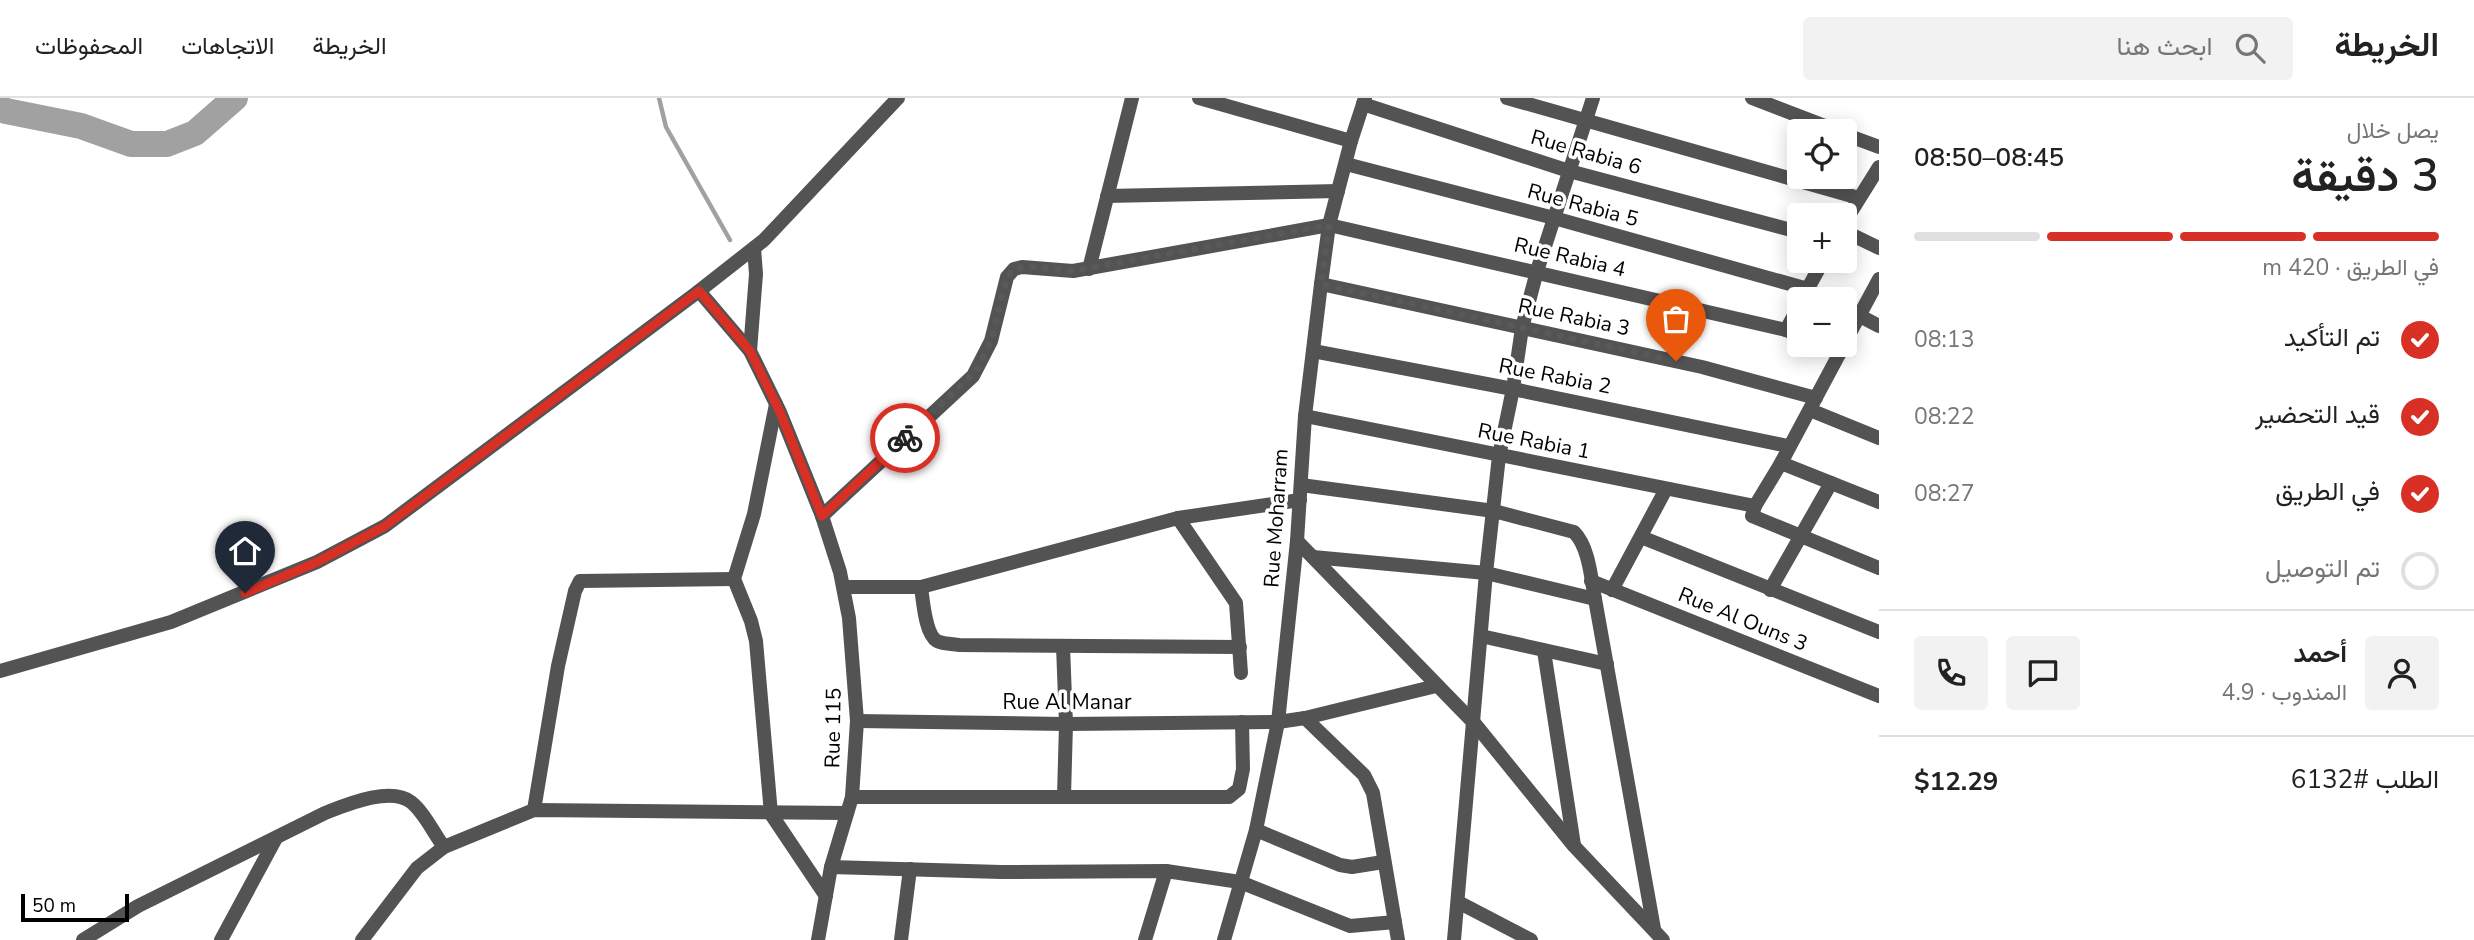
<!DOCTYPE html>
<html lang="ar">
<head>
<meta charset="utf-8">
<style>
  :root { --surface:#fff; --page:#f2f2f2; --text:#222; --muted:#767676; --line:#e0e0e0; --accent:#d93025 }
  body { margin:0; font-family:"Nunito Sans",Vazirmatn,sans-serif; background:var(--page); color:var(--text); direction:rtl; height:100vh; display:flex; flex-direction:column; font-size:26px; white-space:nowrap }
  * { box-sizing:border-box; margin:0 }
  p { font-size:23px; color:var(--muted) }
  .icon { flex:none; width:38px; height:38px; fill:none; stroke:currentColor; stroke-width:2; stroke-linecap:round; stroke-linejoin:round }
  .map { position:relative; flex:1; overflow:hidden; direction:ltr }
  .side { display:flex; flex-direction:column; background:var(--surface); width:595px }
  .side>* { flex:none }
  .fabs { position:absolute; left:1787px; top:21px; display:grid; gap:14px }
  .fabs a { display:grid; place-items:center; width:70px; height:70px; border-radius:7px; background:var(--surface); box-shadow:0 4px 18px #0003; font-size:35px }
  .scale { position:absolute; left:21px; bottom:18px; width:108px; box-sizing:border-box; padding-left:7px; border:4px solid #000; border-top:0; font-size:19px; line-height:24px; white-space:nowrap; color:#000; -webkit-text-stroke:5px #fff; paint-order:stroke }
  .pin { position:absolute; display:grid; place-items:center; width:60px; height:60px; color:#fff; margin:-72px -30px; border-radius:50% 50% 50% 0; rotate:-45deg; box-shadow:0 0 7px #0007 }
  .pin .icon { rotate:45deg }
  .courier { position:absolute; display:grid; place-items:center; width:70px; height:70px; margin:-35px; border:5px solid #d93025; border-radius:50%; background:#fff; color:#222; box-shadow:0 2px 9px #0007 }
  .head em { font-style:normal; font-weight:600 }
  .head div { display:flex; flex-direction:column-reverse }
  .head { display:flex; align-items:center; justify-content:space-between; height:119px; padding:0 35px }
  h1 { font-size:46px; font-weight:600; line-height:52px }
  .bar { display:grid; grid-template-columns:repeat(4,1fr); gap:10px 7px; align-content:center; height:84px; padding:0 35px }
  .bar i { height:9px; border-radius:5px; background:var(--line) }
  .bar .current { background:var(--accent) }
  .bar p { grid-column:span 4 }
  .line { display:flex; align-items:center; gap:18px; padding:0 35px; border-top:2px solid var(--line) }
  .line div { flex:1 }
  .round { display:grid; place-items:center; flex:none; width:74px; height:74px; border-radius:7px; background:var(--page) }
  ol { padding:0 35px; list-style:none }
  li { display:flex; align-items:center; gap:21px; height:77px }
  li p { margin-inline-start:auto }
  li .icon { padding:7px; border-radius:50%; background:var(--accent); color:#fff; stroke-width:4 }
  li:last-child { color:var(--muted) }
  li i { width:38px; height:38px; border:4px solid var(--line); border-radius:50% }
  header { display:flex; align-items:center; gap:42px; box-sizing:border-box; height:98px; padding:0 35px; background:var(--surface); border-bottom:2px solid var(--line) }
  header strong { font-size:33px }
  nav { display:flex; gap:38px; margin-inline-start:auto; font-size:24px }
  .search { width:490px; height:63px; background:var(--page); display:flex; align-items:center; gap:18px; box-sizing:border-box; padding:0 24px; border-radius:7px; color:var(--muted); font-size:26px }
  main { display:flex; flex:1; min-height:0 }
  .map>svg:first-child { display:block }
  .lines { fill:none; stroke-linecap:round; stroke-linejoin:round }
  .stream { stroke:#a1a1a1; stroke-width:4.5 }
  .river { stroke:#a1a1a1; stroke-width:26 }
  .minor { stroke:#535353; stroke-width:14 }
  .done { stroke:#595959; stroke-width:7; stroke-dasharray:0 12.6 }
  .route { stroke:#d93025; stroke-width:9 }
  .labels { text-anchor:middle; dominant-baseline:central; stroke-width:7; stroke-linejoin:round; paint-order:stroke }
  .street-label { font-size:21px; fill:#000; stroke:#fff }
</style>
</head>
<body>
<header>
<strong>الخريطة</strong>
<div class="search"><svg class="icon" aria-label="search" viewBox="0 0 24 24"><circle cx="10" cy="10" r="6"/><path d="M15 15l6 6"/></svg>ابحث هنا</div>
<nav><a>الخريطة</a><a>الاتجاهات</a><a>المحفوظات</a></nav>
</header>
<main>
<section class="side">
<div class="head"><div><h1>3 دقيقة</h1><p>يصل خلال</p></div><em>08:45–08:50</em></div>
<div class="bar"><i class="current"></i><i class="current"></i><i class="current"></i><i></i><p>في الطريق · 420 m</p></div>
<ol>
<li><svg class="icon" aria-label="check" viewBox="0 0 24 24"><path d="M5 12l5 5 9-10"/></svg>تم التأكيد<p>08:13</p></li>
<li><svg class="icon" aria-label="check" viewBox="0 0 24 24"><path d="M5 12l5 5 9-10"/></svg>قيد التحضير<p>08:22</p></li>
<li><svg class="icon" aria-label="check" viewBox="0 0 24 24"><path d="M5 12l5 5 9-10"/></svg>في الطريق<p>08:27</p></li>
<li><i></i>تم التوصيل</li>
</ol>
<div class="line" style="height:126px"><a class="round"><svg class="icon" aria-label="person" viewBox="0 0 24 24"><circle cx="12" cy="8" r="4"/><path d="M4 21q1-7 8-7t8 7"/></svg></a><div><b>أحمد</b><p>المندوب · 4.9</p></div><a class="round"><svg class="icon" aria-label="chat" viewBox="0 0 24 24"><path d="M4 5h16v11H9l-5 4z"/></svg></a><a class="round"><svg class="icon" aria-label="phone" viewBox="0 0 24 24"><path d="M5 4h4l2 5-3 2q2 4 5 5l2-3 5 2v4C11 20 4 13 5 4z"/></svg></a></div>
<div class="line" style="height:91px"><div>الطلب #6132</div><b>$12.29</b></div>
</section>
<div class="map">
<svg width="1879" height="842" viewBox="0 0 1879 842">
  <rect width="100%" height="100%" fill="#fff"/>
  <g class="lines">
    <polyline class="stream" points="659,0 666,29 730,142"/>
    <polyline class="river" points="0,10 6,13 81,28 131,46 167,46 195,35 235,0"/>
    <g class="minor">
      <polyline points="1199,0 1351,43"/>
      <polyline points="1507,0 1859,100"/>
      <polyline points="1752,0 1838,33"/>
      <polyline points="1363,6 1569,73 1799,134"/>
      <polyline points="1844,36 1879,49"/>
      <polyline points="1346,66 1554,120 1808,191"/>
      <polyline points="1107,98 1338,93"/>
      <polyline points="1844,125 1879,69"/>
      <polyline points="1844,133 1879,150"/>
      <polyline points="1089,171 1132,0"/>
      <polyline points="1321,186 1702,269 1816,300"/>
      <polyline points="699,193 750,253 780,314 822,418 840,474 849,520 857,623 852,699 831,769 818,842"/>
      <polyline points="1802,201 1823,163"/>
      <polyline points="1860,218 1879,228"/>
      <polyline points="1786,232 1799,208"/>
      <polyline points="1844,246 1879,181"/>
      <polyline points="1820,247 1840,255"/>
      <polyline points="1844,247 1781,365 1755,408 1752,418 1879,470"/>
      <polyline points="750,253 756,176 754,150"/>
      <polyline points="1313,253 1513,291 1788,348"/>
      <polyline points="776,306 754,416 734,481 751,523 756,543 771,716 826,798"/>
      <polyline points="1810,312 1879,340"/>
      <polyline points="1305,318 1755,408"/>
      <polyline points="1781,365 1879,404"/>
      <path d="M 1301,387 L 1494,413 L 1574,434 C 1589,449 1591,480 1595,501 L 1654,831"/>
      <polyline points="822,418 973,278 991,243 1007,179 1014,171 1022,169 1073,173 1329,127 1786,232 1799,238"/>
      <polyline points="1178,420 1236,505 1241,575"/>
      <polyline points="1641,439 1879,534"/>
      <polyline points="1297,443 1475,626 1574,748 1663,842"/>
      <polyline points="1313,459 1486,475 1595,501"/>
      <polyline points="1591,483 1879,598"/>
      <polyline points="844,489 921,489 1178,420 1300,402"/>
      <path d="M 921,489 C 923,502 925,536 937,543 C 943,546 952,546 959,547 L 1240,549"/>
      <polyline points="1612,492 1666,391"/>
      <polyline points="1770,492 1831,385"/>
      <polyline points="1481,538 1607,566"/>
      <polyline points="1063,548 1066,626 1064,698"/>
      <polyline points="1544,553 1574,747"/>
      <polyline points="0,573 171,524 317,464 385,428 699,193 764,142 898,0"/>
      <polyline points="1305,620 1364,677 1373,695 1398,842"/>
      <polyline points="857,623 1066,626 1278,624 1305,620 1436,588"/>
      <polyline points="852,699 1229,699 1239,691 1243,671 1242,624"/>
      <polyline points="534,712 558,568 575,493 580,483 734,481"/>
      <polyline points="1256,732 1340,767 1352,769 1383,764"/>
      <polyline points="831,769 1001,774 1166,773 1240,784 1350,828 1395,824"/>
      <polyline points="1458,804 1531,842"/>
      <path d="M 83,842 L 138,808 L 325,715 C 346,707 390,688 411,704 C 424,714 434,736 444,749 L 534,712 L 847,715"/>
      <polyline points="221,842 275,742"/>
      <polyline points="362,842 417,770 444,749"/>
      <polyline points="901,842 910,771"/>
      <polyline points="1145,842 1166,773"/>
      <polyline points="1224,842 1256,732 1278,624 1297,443 1305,318 1321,186 1329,127 1351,43 1365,0"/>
      <polyline points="1454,842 1486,475 1499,358 1513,291 1522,230 1537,173 1593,0"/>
    </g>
  </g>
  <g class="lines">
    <polyline class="done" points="905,340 977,272 991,243 1007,179 1014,171 1034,169 1073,173 1329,127 1321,186 1676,263"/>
    <polyline class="route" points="245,495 317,464 385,428 699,193 750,253 780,314 822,418 905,340"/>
  </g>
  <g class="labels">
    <g class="street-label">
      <text transform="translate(1586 54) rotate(16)">Rue Rabia 6</text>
      <text transform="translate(1583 107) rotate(15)">Rue Rabia 5</text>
      <text transform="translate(1570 159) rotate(13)">Rue Rabia 4</text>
      <text transform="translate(1574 219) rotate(12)">Rue Rabia 3</text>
      <text transform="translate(1555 278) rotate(11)">Rue Rabia 2</text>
      <text transform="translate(1534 343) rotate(11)">Rue Rabia 1</text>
      <text transform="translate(1276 420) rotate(-86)">Rue Moharram</text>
      <text transform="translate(1743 521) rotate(22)">Rue Al Ouns 3</text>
      <text x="1067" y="604">Rue Al Manar</text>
      <text transform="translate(833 630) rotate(-89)">Rue 115</text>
    </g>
  </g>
</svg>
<div class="fabs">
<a><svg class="icon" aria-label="locate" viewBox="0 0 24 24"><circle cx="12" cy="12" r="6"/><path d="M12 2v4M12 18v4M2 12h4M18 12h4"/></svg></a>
<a>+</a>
<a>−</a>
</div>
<div class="scale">50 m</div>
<div class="pin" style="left:1676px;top:263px;background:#ea580c"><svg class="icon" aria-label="bag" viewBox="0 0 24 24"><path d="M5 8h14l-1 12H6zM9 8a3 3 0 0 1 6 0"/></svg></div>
<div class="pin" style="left:245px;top:495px;background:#1f2937"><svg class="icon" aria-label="home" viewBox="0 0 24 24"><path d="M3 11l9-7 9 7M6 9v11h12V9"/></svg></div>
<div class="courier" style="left:905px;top:340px"><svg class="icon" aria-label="bike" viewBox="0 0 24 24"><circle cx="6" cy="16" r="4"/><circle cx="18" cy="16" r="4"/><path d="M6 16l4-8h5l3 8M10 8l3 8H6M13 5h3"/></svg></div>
</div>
</main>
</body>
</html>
